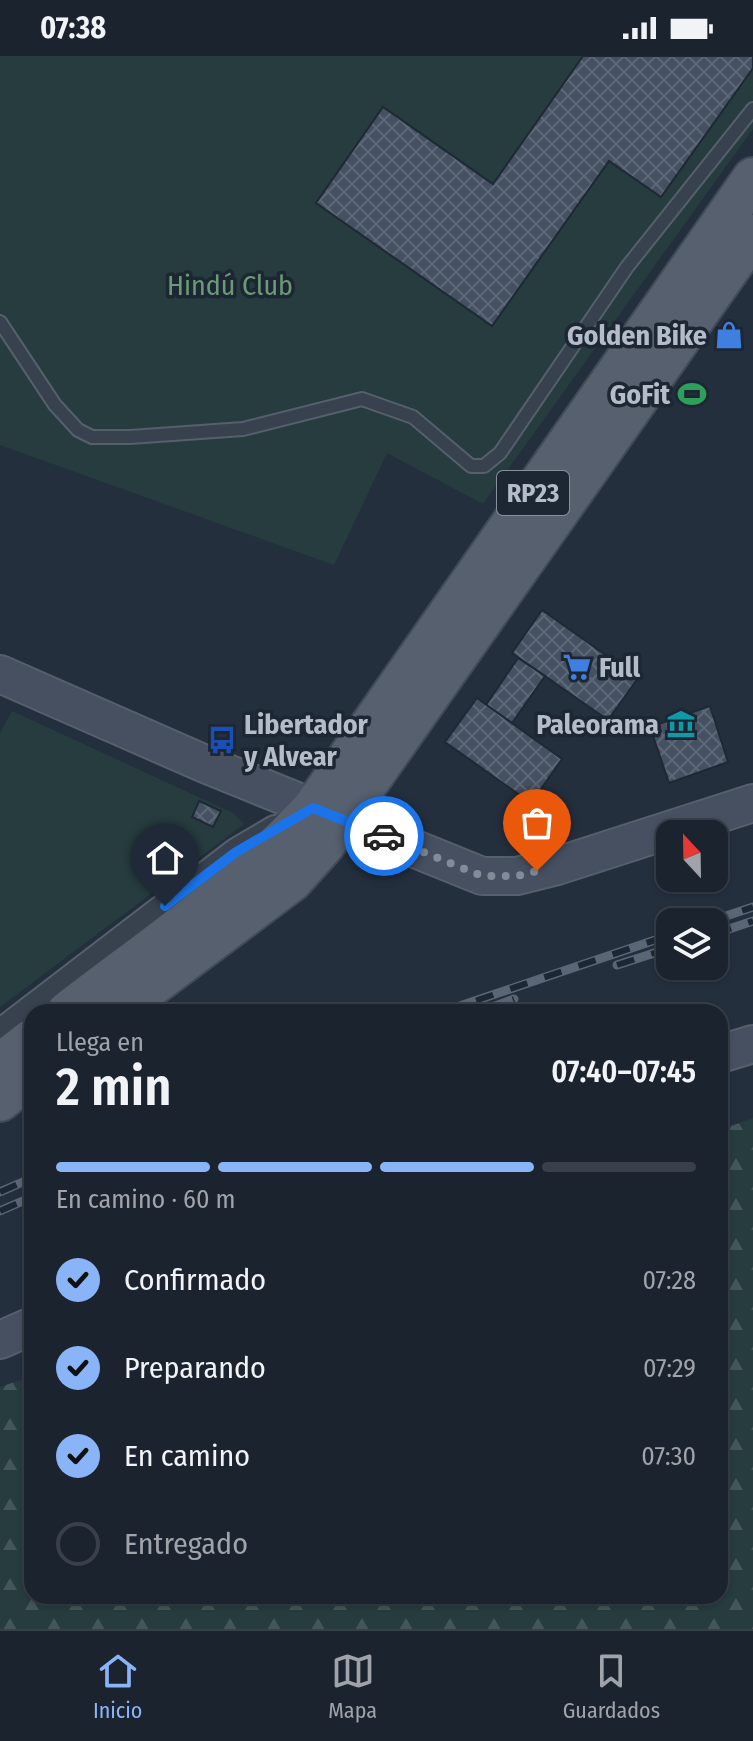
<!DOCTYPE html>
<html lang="es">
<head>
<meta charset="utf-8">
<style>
  :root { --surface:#1b232e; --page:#282f3a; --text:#f1f3f6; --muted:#a0a4aa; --line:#39404a; --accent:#8ab4f8 }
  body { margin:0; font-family:"Fira Sans Condensed",sans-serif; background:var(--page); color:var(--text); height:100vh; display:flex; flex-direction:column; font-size:30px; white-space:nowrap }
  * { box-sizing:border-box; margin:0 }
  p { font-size:26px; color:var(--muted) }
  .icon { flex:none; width:44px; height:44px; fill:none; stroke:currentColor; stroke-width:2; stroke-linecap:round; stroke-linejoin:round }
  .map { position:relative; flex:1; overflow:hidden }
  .drawer { position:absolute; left:24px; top:948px; width:704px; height:600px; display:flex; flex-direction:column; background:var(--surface); border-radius:24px; box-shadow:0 2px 6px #0004,0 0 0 2px var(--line) }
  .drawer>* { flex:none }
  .needle { width:52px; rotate:338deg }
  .controls { position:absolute; left:656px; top:764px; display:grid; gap:16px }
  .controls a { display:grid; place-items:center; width:72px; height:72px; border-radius:16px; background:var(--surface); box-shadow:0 2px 6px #0004,0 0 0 2px var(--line); font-size:40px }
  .pin { position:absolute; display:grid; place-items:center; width:68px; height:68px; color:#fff; margin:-82px -34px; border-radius:50% 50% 50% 0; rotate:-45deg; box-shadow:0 0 8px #0007 }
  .pin .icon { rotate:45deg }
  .courier { position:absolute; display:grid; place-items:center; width:80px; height:80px; margin:-40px; border:6px solid #1a73e8; border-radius:50%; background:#fff; color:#222; box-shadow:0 2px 10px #0007 }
  .headline em { font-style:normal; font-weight:600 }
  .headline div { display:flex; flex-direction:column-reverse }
  .headline { display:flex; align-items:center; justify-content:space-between; height:136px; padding:0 32px }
  h1 { font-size:52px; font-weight:600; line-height:60px }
  .bar { display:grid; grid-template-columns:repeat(4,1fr); gap:12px 8px; align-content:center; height:96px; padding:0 32px }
  .bar i { height:10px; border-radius:6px; background:var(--line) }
  .bar .active { background:var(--accent) }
  .bar p { grid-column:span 4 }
  ol { padding:0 32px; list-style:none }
  li { display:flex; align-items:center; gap:24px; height:88px }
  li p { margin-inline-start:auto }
  li .icon { padding:8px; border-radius:50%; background:var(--accent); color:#111; stroke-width:4 }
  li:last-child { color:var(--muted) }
  li i { width:44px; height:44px; border:4px solid var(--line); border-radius:50% }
  .status { display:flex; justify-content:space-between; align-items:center; height:56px; padding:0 40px; background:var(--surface); direction:ltr }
  .status svg { height:22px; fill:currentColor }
  .tab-bar { display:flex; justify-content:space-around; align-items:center; height:112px; border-top:2px solid var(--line); background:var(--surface); font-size:22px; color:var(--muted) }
  .tab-bar a { display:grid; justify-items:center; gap:4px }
  .tab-bar .active { color:var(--accent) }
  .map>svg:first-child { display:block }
  .forest { fill:url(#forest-firs) }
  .park { fill:#263c3f }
  .building { fill:url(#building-cross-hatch); stroke:#1f2835; stroke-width:2 }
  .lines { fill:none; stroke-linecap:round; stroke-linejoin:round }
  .lane-casing { stroke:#565f6c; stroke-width:16 }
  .street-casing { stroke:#565f6c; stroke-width:30 }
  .secondary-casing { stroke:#565f6c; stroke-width:40 }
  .primary-casing { stroke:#414a57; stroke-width:44 }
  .lane { stroke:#38414e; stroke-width:12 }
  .street { stroke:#38414e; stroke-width:26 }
  .secondary { stroke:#465061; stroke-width:36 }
  .primary { stroke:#56606e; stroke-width:40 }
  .rail-casing { stroke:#5a6575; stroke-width:9 }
  .rail { stroke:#1d2633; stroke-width:6; stroke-dasharray:18; stroke-linecap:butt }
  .done { stroke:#828b98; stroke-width:8; stroke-dasharray:0 14.4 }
  .route { stroke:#1a73e8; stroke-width:10 }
  .labels { text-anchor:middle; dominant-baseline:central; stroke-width:7; stroke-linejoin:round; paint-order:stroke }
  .shield { fill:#1d2633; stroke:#878f9c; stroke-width:2 }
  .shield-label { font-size:26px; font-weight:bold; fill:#b4bcc9 }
  .park-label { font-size:28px; fill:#6b9a76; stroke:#1d2633 }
  .poi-label { font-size:28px; font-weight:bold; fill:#b4bcc9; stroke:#1d2633; text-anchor:end }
</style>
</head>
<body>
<div class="status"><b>07:38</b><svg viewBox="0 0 49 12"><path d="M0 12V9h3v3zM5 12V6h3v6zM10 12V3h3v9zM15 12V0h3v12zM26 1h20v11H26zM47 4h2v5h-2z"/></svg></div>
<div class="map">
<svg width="753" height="1573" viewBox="0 0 753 1573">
  <defs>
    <pattern id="forest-firs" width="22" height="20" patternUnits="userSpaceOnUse" patternTransform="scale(2)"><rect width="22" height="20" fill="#263c3f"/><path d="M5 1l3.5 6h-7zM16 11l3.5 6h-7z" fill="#435659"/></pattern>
    <pattern id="building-cross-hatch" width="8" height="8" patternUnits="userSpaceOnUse" patternTransform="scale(2)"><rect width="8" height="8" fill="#455162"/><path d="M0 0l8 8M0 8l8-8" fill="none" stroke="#5d6877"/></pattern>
  </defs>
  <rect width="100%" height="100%" fill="#242f3e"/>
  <polygon class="forest" points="753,1062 753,1573 0,1573 0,1331 32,1320 32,1540 720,1540 720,1074"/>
  <g class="park">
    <polygon points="0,0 753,0 753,73 483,448 387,397 334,509 0,389"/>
    <polygon points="12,655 233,757 244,768 0,951 0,677"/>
  </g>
  <g class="building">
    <polygon points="583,0 753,0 753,12 661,141 609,105 492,270 316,147 383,51 493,128"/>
    <polygon points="542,554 638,622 608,664 512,597"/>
    <polygon points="518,602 545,620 512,667 486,649"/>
    <polygon points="477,642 562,703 531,747 445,686"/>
    <polygon points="710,650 728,706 669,727 650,671"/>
    <polygon points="199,745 221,755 213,771 192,761"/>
  </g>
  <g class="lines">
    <defs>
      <polyline id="lane" points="0,266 55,349 78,374 92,381 130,381 243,373 362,343 413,361 471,410 484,410 500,397 627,211 753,53"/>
      <polyline id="street" points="0,977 236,796 275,773"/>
      <g id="secondary">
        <polyline points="0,618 205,708 482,820 517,820 557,810 753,747"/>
        <polyline points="720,998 753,988"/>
        <polyline points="0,1284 32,1270"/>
      </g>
      <g id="primary">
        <path d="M 67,956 C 151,891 241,831 313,752 L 753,122"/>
        <polyline points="117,956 292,825 325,788 753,179"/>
        <polyline points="0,1008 32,983"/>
        <polyline points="0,1045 32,1020"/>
      </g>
    </defs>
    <use href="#lane" class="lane-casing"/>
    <use href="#street" class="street-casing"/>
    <use href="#secondary" class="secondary-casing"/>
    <use href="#primary" class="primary-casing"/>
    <use href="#lane" class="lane"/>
    <use href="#street" class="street"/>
    <use href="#secondary" class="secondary"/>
    <use href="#primary" class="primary"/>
    <defs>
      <g id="rail">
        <polyline points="708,866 753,851"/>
        <polyline points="714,878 753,865"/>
        <polyline points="617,909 670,892"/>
        <polyline points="442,956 670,879"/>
        <polyline points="479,956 514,943"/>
        <polyline points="0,1136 32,1122"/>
        <polyline points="0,1155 32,1141"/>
      </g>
    </defs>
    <use href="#rail" class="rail-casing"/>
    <use href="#rail" class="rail"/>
  </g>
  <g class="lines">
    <polyline class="done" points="384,780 482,820 517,820 537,815"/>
    <polyline class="route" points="165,850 236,796 313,752 384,780"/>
  </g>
  <defs>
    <symbol id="shop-bare" viewBox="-9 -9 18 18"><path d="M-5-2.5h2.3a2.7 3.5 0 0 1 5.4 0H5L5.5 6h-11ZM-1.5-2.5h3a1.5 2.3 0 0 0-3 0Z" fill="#3f7fe0" stroke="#1d2633" stroke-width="2.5" paint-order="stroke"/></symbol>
    <symbol id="stadium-bare" viewBox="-9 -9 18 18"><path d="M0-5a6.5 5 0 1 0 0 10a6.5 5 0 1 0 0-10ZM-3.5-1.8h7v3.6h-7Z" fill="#2e9e5b" stroke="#1d2633" stroke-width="2.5" paint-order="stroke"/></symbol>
    <symbol id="supermarket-bare" viewBox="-9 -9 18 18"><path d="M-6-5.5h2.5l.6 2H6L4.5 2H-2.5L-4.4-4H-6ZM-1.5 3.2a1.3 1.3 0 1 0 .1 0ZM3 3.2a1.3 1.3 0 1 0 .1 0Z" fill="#3f7fe0" stroke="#1d2633" stroke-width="2.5" paint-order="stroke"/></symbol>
    <symbol id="museum-bare" viewBox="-9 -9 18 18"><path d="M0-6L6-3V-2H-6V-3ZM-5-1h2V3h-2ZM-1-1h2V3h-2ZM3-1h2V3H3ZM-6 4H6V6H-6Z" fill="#0f9aa8" stroke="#1d2633" stroke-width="2.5" paint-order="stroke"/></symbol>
    <symbol id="bus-bare" viewBox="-9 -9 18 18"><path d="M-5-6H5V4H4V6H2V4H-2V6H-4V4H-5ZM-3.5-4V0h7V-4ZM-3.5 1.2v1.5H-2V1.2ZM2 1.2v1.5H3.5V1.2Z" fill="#1a4fb4" stroke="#1d2633" stroke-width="2.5" paint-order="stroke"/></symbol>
  </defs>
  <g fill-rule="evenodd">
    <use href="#shop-bare" x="709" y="259" width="40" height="40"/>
    <use href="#stadium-bare" x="672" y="318" width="40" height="40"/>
    <use href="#supermarket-bare" x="557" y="591" width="40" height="40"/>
    <use href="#museum-bare" x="661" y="648" width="40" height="40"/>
    <use href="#bus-bare" x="202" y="664" width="40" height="40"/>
  </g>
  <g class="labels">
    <rect class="shield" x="497" y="415" width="72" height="44" rx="6"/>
    <g class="shield-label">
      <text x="533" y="437">RP23</text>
    </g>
    <g class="park-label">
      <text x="230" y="229">Hindú Club</text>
    </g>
    <g class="poi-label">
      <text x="707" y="279">Golden Bike</text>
      <text x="670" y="338">GoFit</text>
      <text x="599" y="611" text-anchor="start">Full</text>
      <text x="244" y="668" text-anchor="start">Libertador<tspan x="244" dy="32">y Alvear</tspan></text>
      <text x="659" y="668">Paleorama</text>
    </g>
  </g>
</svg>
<div class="controls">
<a><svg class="needle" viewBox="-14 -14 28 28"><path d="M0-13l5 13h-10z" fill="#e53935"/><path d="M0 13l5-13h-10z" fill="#a0a4aa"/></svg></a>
<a><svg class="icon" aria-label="layers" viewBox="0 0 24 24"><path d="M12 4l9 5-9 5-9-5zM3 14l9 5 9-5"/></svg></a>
</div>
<div class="pin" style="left:537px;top:815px;background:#ea580c"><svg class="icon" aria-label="bag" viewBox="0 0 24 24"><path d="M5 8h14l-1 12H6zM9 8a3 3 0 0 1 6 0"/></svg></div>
<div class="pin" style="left:165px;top:850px;background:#1f2937"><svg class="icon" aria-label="home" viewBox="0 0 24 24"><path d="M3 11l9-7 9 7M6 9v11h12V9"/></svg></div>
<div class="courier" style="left:384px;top:780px"><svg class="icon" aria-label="car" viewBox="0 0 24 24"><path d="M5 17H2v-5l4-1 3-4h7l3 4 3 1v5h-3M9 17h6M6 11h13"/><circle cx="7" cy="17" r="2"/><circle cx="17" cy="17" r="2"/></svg></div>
<section class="drawer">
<div class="headline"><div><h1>2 min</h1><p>Llega en</p></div><em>07:40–07:45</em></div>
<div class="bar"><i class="active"></i><i class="active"></i><i class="active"></i><i></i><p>En camino · 60 m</p></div>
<ol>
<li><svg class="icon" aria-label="check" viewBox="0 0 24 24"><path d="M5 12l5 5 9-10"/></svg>Confirmado<p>07:28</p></li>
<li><svg class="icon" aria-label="check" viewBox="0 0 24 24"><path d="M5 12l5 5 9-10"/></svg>Preparando<p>07:29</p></li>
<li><svg class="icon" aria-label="check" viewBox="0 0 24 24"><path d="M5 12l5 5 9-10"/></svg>En camino<p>07:30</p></li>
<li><i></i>Entregado</li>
</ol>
</section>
</div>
<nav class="tab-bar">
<a class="active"><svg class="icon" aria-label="home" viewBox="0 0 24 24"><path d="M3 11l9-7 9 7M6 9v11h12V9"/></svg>Inicio</a>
<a><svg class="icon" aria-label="map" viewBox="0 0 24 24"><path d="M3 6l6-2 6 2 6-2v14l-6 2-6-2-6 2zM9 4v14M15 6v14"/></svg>Mapa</a>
<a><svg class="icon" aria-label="saved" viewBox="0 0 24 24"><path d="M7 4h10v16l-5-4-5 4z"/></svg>Guardados</a>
</nav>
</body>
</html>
